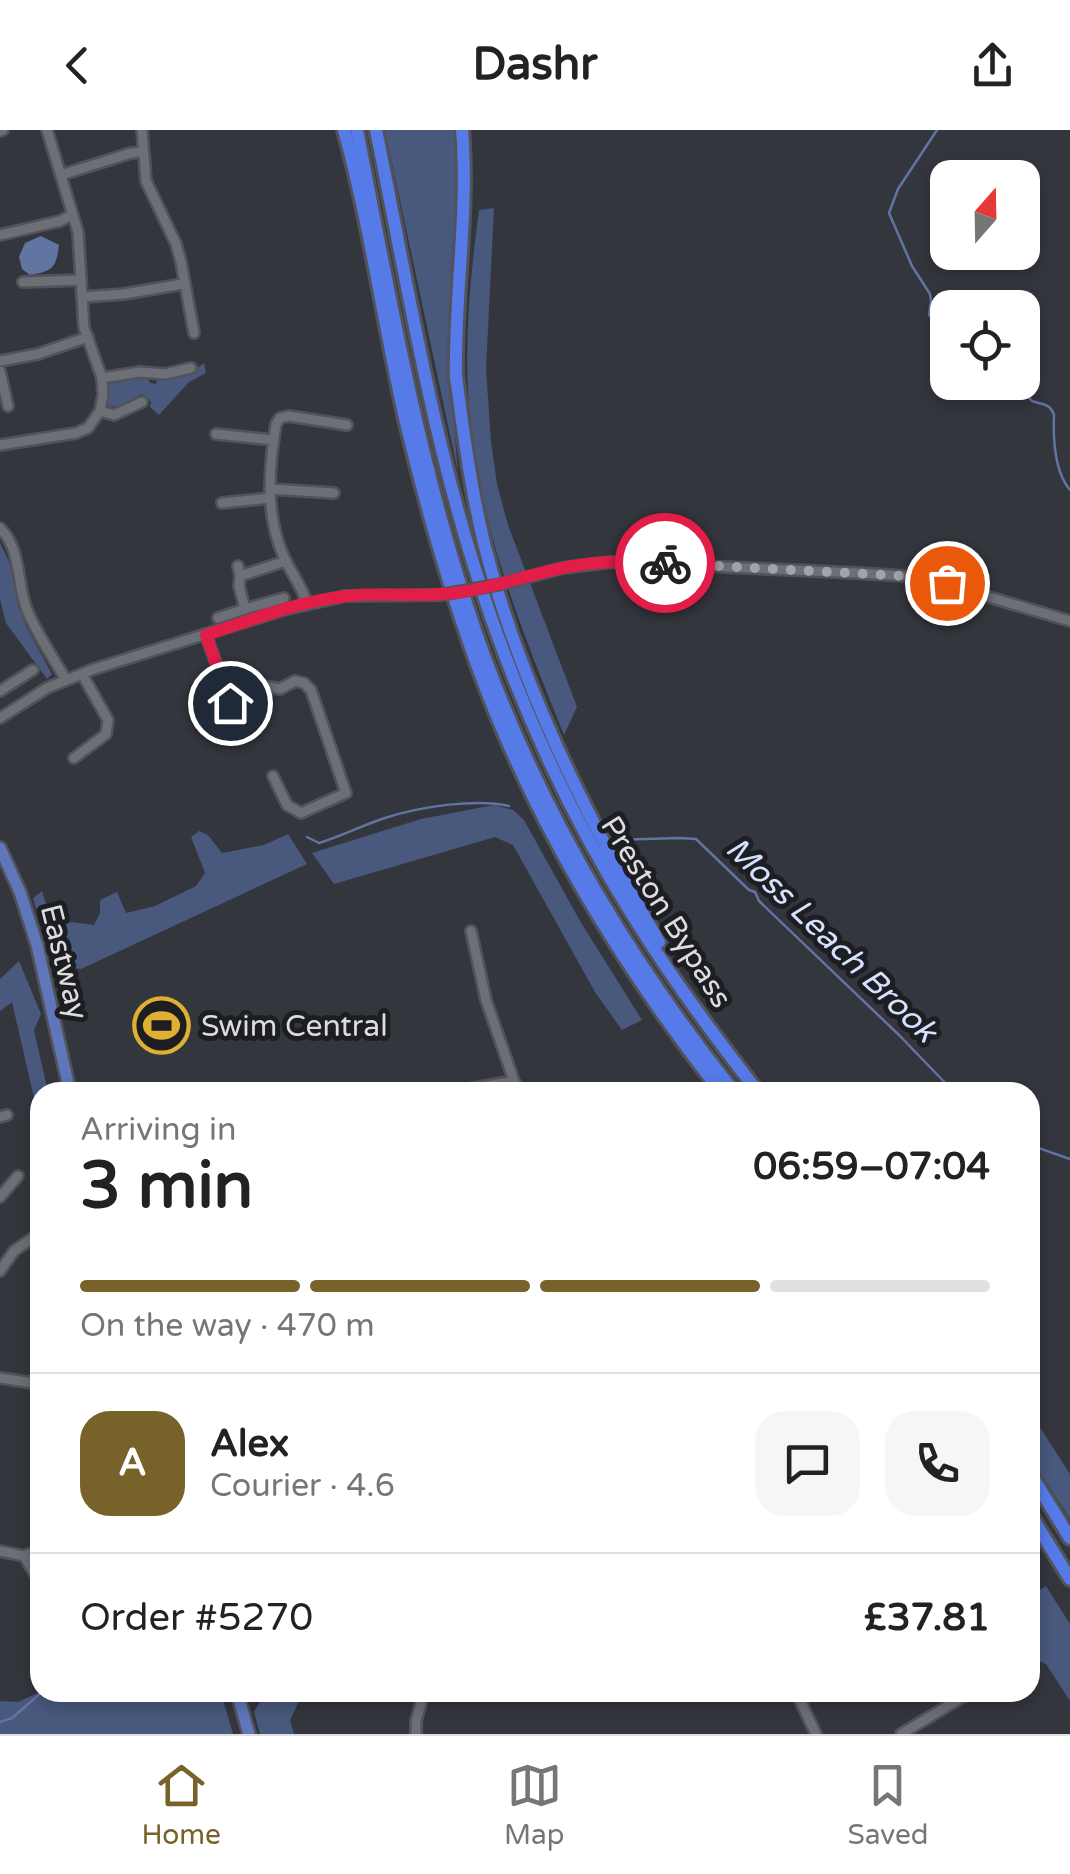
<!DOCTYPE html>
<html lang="en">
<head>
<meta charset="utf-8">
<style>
  :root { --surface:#fff; --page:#f6f6f6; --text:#222; --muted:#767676; --line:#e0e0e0; --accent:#77622a }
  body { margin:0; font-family:"Varela Round",sans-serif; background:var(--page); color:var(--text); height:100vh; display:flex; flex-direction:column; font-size:38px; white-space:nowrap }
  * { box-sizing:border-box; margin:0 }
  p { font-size:32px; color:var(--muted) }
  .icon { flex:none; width:55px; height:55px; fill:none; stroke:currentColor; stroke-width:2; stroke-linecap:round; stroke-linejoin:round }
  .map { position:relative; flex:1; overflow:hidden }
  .side { position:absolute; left:30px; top:952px; width:1010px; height:620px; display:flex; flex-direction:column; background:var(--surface); border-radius:30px; box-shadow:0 5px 15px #0003 }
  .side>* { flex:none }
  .needle { width:65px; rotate:20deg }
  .buttons { position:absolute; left:930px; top:30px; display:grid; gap:20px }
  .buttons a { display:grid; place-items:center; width:110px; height:110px; border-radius:20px; background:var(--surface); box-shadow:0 5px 15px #0003; font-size:50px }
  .pin { position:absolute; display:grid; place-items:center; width:85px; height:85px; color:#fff; margin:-42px; border:5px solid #fff; border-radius:50%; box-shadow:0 2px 10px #0007 }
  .courier { position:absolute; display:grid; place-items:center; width:100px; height:100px; margin:-50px; border:8px solid #e11d48; border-radius:50%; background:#fff; color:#222; box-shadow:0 2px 12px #0007 }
  .headline em { font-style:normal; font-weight:700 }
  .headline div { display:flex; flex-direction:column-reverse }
  .headline { display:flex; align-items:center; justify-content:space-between; height:170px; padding:0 50px }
  h1 { font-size:65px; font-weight:700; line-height:75px }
  .bar { display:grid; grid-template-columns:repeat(4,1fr); gap:15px 10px; align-content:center; height:120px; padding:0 50px }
  .bar i { height:12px; border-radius:8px; background:var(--line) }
  .bar .selected { background:var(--accent) }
  .bar p { grid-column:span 4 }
  .line { display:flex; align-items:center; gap:25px; padding:0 50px; border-top:2px solid var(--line) }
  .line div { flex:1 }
  .round { display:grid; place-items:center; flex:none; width:105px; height:105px; border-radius:30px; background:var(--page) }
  header { display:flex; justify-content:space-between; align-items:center; height:130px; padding:0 50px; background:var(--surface); font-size:45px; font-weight:700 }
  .tabs { display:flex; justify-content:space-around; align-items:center; height:140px; border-top:2px solid var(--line); background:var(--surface); font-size:28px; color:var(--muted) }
  .tabs a { display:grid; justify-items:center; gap:5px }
  .tabs .selected { color:var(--accent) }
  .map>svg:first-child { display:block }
  .green { fill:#49587d }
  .water { fill:#6174a2 }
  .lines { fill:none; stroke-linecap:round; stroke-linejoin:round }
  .stream { stroke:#6174a2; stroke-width:2.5 }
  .minor-casing { stroke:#515359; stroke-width:14 }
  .major-casing { stroke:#515359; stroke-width:16 }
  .highway-casing { stroke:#515359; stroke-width:18 }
  .minor { stroke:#6c6f76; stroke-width:9 }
  .major { stroke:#5f76ba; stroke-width:11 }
  .highway { stroke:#567be8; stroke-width:12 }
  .minor-bridge-casing { stroke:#515359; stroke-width:14; stroke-linecap:butt }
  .minor-bridge { stroke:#6c6f76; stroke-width:9 }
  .done { stroke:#a1a3a8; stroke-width:10; stroke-dasharray:0 18 }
  .route { stroke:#e11d48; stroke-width:12 }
  .labels { text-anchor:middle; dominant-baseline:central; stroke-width:10; stroke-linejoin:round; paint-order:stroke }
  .street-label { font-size:30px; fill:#dbdde1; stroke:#1d1e21 }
  .poi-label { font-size:30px; fill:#dbdde1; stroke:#1d1e21; text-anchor:start }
  .water-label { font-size:32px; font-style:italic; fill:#d5e2ff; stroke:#1d1e21 }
</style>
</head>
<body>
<header><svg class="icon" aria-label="back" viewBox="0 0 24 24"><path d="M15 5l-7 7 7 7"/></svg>Dashr<svg class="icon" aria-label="share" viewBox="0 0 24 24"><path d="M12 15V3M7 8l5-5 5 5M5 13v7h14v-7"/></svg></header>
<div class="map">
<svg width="1070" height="1604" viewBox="0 0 1070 1604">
  <rect width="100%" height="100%" fill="#34363d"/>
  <g class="green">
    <polygon points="385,0 458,0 460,75 452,149 450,206 451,261 458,342"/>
    <path d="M 494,78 L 486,239 L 491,312 L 497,354 L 508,395 L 577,577 L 564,605 C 520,496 473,382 468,262 C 465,201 471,140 479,80 Z"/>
    <path d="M 204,233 L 206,243 L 189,252 L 159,285 L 150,277 L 151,272 L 142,264 L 119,276 L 107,277 L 108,255 C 120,249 135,243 147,247 L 150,253 L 155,254 L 161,247 L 193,241 Z"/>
    <polygon points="0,413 13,440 18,476 27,498 52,544 47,549 6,493 0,469"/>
    <polygon points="494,675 513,680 524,690 580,791 642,890 622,900 595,862 513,715 495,707 334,754 312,723 421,689"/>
    <polygon points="199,701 208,705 222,723 264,715 288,704 307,734 81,839 52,835 33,768 42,761 52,793 57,797 72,792 94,795 100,783 100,770 117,762 126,783 155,776 196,756 205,743 191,707"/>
    <polygon points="19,831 41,884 34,900 48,962 40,962 40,994 12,872 0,881 0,849"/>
    <polygon points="1030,1282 1070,1344 1070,1389 1030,1327"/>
    <polygon points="1046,1456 1070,1494 1070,1571 1046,1534 1030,1527 1030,1466"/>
    <polygon points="40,1562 221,1563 233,1604 0,1604 0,1571 18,1572"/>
    <polygon points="265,1563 303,1563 290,1590 294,1604 260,1604 254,1582"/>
  </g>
  <path class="water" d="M 41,106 L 59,115 C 56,138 53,141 30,145 L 22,139 L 19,127 L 25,113 Z"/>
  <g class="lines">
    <g class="stream">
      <polyline points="937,0 898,59 889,83 912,136 930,164 931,171 929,185 939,194 948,196"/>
      <path d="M 998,252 L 1006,257 L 1009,255 C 1019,257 1025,263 1032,271 C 1043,275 1050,273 1054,285 C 1053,309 1054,341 1070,360"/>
      <path d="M 307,707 L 319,713 C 342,706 363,695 385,688 C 418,677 476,668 509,676"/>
      <polyline points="611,710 680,708 696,709 749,760 755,762 759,771 899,905 954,962"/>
      <polyline points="1030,1015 1070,1029"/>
      <polyline points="0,1592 12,1588 42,1562"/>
    </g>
    <defs>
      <g id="minor">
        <polyline points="142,0 146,51 176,114 181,132 194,203"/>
        <polyline points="0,1 3,0"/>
        <polyline points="61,45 131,23 142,22"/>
        <polyline points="0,105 60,91 72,85"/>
        <polyline points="23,152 81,150"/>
        <polyline points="82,167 124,164 183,154"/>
        <polyline points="0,231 38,224 88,207"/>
        <polyline points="0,241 8,276"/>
        <polyline points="102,248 140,242 165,244 191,238"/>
        <polyline points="100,281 114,285 142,272"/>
        <polyline points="216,304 273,310"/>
        <polyline points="0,315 76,303 88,298 100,281 103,265 102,248 84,198 78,102 47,0"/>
        <polyline points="270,359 334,363"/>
        <polyline points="222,373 270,368"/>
        <path d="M 0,398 C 22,420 16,453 27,480 C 37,505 53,527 66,550"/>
        <polyline points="238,436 240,446 286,431"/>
        <polyline points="240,446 239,456 245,479 284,468"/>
        <polyline points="502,454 562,438 611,432 857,443 921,447 1070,491"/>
        <path d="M 307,474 C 302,455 290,442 283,425 C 265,383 269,337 276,294 L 280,288 L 289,286 L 347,295"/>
        <polyline points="218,488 245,479"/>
        <polyline points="206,505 230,573"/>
        <polyline points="238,559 242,581 251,604"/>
        <polyline points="0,561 33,540"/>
        <polyline points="226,564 253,554 280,559 295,551 304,553 311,560 346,663 301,683 287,675 273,646"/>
        <polyline points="0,588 47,558 94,539 283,480 345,466 440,465"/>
        <polyline points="74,628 106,604 108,590 82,544"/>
        <polyline points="471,801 486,870 514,951 520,962"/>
        <polyline points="451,962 514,951"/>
        <polyline points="0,987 7,985"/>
        <polyline points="0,1067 18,1046"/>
        <polyline points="0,1141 14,1121 40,1103"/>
        <polyline points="38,1173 40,1173"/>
        <polyline points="0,1248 33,1253 40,1257"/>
        <polyline points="33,1253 40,1237"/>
        <polyline points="0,1421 24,1426 40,1420"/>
        <polyline points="24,1426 40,1453"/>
        <polyline points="796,1562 816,1604"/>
        <polyline points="416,1604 416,1591 424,1562"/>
        <polyline points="901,1604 971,1562"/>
      </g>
      <g id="major">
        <polyline points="0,718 20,762 37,815 70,962"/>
        <polyline points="237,1562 249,1604"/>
      </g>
      <g id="highway">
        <path d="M 344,0 C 371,97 384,198 407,297 C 430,392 457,487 494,579 C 550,717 629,845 721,962"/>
        <path d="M 357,0 C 388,158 416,319 466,473 C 523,651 618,816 734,962"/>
        <path d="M 376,0 C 405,141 428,285 470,423 C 509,550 564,677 635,789 C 672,849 715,907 758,962"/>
        <path d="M 456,245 C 463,303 471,361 485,417 C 521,557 587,688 659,812"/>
        <path d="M 456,250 C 454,166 469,83 462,0"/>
        <polyline points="1030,1343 1070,1408"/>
        <polyline points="1030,1384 1070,1449"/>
      </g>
    </defs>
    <use href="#minor" class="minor-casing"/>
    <use href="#major" class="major-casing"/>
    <use href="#highway" class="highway-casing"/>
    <use href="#minor" class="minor"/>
    <use href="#major" class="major"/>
    <use href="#highway" class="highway"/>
    <defs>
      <polyline id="minor-bridge" points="440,465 502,454"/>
    </defs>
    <use href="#minor-bridge" class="minor-bridge-casing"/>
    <use href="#minor-bridge" class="minor-bridge"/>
  </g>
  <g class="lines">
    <polyline class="done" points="665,433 921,447 947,453"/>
    <path class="route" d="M 230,573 L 206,505 C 252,490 298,471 347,466 C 385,462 423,468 462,462 C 500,456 536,442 573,436 C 604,430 635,432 665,433"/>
  </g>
  <defs>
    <symbol id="stadium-ring" viewBox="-11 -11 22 22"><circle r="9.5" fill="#1d1e21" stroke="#dfb034" stroke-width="1.5"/><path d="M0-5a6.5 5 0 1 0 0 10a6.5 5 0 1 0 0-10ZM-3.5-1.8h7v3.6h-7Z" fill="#dfb034"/></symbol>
  </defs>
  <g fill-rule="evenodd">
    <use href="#stadium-ring" x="130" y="864" width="63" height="63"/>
  </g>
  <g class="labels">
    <g class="street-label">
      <text transform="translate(666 782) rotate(58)">Preston Bypass</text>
      <text transform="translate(64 832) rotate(76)">Eastway</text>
    </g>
    <g class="poi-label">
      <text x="201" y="896">Swim Central</text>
    </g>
    <g class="water-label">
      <text transform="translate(831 810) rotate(44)">Moss Leach Brook</text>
    </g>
  </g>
</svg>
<div class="buttons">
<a><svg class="needle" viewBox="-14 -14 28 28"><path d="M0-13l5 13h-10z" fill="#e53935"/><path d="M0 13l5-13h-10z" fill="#767676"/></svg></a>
<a><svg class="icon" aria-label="locate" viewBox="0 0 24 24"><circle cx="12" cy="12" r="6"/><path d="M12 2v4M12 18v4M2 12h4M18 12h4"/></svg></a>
</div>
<div class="pin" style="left:947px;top:453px;background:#ea580c"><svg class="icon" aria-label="bag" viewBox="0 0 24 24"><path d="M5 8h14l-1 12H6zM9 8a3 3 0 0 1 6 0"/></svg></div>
<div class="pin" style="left:230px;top:573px;background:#1f2937"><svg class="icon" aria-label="home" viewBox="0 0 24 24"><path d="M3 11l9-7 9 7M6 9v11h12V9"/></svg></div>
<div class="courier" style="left:665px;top:433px"><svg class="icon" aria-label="bike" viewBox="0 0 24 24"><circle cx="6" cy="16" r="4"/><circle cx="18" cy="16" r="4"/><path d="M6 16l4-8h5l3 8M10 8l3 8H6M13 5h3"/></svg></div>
<section class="side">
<div class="headline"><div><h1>3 min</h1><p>Arriving in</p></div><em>06:59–07:04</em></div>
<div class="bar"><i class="selected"></i><i class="selected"></i><i class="selected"></i><i></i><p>On the way · 470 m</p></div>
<div class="line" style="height:180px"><b class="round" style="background:var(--accent);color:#fff">A</b><div><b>Alex</b><p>Courier · 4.6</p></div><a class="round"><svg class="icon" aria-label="chat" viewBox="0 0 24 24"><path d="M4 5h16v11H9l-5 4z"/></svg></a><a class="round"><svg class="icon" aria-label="phone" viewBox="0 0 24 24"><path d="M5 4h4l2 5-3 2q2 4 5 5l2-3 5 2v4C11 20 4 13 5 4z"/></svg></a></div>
<div class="line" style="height:130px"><div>Order #5270</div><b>£37.81</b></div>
</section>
</div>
<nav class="tabs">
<a class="selected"><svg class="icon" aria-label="home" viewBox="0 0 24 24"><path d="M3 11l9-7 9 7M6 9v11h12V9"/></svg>Home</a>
<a><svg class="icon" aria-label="map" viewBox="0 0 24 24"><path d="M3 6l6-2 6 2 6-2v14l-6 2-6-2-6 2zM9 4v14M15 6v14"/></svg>Map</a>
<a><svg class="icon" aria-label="saved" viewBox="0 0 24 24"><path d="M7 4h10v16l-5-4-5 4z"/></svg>Saved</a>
</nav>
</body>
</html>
